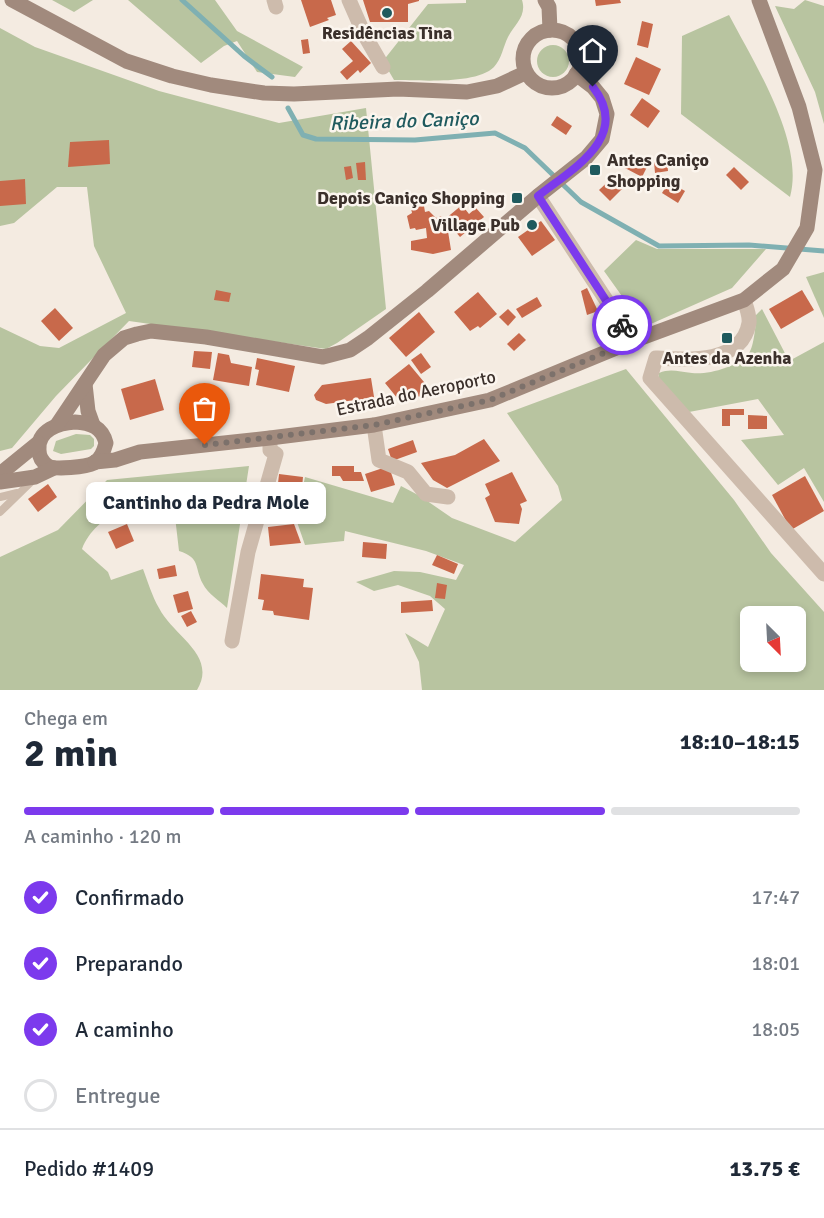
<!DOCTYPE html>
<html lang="pt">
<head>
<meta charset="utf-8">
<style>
  :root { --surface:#fff; --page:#f6f6f7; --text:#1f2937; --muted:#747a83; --line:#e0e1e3; --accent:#7c3aed }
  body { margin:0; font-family:Signika,sans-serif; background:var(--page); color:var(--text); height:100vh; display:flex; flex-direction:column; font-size:22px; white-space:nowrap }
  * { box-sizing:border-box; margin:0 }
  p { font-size:20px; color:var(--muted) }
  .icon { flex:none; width:33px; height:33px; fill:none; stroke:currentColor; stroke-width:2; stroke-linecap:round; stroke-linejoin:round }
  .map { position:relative; height:690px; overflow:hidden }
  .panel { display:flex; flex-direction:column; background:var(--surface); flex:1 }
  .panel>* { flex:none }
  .needle { width:39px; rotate:156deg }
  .buttons { position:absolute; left:740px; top:606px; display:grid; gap:12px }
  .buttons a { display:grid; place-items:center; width:66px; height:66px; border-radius:9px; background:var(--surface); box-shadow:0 3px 9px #0003; font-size:30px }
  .pin { position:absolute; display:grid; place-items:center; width:51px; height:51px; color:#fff; margin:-62px -26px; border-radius:50% 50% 50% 0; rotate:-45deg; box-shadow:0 0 6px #0007 }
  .pin .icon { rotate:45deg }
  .courier { position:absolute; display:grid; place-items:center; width:60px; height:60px; margin:-30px; border:4px solid #7c3aed; border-radius:50%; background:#fff; color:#222; box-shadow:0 2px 8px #0007 }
  .bubble { position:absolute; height:42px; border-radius:9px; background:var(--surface); box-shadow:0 3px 9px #0003; font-size:20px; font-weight:700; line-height:42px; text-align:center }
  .head em { font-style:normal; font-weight:700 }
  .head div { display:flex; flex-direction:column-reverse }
  .head { display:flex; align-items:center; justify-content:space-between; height:102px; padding:0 24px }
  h1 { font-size:39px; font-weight:700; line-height:45px }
  .bar { display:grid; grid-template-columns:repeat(4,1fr); gap:9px 6px; align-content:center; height:72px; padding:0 24px }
  .bar i { height:8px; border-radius:4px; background:var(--line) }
  .bar .on { background:var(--accent) }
  .bar p { grid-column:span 4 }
  .line { display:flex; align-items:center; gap:15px; padding:0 24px; border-top:2px solid var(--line) }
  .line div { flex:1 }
  ol { padding:0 24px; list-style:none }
  li { display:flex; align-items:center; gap:18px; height:66px }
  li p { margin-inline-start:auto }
  li .icon { padding:6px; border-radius:50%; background:var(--accent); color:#fff; stroke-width:4 }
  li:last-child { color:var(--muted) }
  li i { width:33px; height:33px; border:3px solid var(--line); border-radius:50% }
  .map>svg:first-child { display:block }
  .green { fill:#b8c4a0; fill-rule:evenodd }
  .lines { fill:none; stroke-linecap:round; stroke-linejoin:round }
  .stream { stroke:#7fb0b2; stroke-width:5 }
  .building { fill:#c8694b }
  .lane { stroke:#cdbbac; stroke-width:8 }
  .street { stroke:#cdbbac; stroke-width:15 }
  .secondary { stroke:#a18a7d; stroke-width:15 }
  .done { stroke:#7c716b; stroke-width:6; stroke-dasharray:0 10.8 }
  .route { stroke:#7c3aed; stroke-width:8 }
  .poi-dot { fill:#1f5a5e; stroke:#fbf5ee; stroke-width:2 }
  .labels { text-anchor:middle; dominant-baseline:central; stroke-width:5; stroke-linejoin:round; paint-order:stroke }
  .poi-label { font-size:18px; font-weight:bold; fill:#3b302b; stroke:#fbf5ee }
  .street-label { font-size:18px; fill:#3b302b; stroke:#fbf5ee }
  .water-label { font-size:20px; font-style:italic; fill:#1f5a5e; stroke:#fbf5ee }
</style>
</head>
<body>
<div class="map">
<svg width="824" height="690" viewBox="0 0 824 690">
  <rect width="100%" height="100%" fill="#f4ebe1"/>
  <g class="green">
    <polygon points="52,0 93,0 74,12"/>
    <polygon points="128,0 215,0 237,31 303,67 295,77 257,72 237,41 224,46 201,63"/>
    <path d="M 466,0 L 522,0 C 527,16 515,24 508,37 C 503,47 502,58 494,67 C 476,85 418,80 394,80 L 383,61 L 428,4 L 466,3 Z"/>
    <polygon points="805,0 824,6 824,124 815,92 775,6 794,9"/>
    <path d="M 729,15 C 754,63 805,142 790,197 L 681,114 L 682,36 Z"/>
    <polygon points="0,28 35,47 159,91 279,123 366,108 386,309 337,343 326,349 129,321 56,396 12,448 0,451 0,327 40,346 59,348 126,313 94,246 87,187 57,187 14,223 0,226"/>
    <circle cx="553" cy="61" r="16"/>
    <polygon points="636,240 657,249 766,249 732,288 644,327 604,271"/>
    <polygon points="824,272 824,318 806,277"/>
    <path d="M 762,309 L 789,361 L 824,342 L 824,502 L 804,468 L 778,485 L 741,440 L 784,435 L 758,399 L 689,412 L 658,379 L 659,373 C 671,368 679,372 692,373 C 708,375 738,367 749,353 C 754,346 756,324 756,315 Z"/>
    <path d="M 626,369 L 734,500 L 771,553 L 824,612 L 824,690 L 422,690 L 419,662 L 405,633 L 428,647 L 445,609 L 430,596 L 398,585 L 374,591 L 356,582 L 394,571 L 420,572 L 456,580 L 464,565 L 426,551 L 345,531 L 344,541 L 305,545 L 297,522 L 265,520 L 269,501 L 299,505 L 305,477 L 393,503 L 401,486 L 420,496 L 452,518 L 515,542 L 562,500 L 558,486 L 507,413 ZM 750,616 L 795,616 L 795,662 L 750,662 Z"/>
    <polygon points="76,434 90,435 94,439 94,446 91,449 61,454 53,451 56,441"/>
    <path d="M 249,466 L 227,608 C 220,601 207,593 203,584 C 194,567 201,558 179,551 L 174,508 C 161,506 134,505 122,510 C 105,517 88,532 82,549 L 108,572 L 111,580 L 143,569 C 148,582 152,596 159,608 C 173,636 218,655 197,690 L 0,690 L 0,557 L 58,530 L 107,480 Z"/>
  </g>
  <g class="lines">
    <g class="stream">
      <polyline points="182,0 244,56 272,77"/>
      <polyline points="288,108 303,135 316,139 415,140 495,133 525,148 581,202 659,246 749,245 824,251"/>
    </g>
  </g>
  <g class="building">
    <polygon points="301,0 331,0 336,15 327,18 329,20 310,27"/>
    <polygon points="363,0 419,0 419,1 408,4 408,22 370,22"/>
    <polygon points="595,0 620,0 621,3 596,6"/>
    <polygon points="642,21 653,24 648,48 637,45"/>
    <polygon points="308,39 310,53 303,54 301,40"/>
    <polygon points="351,41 371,63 360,73 358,70 347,80 340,72 353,61 342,49"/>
    <polygon points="636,57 661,69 649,95 624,84"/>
    <polygon points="642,98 660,111 648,128 630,115"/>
    <polygon points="557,116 572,126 566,135 551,125"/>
    <polygon points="109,140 110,164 68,167 70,142"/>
    <polygon points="630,158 647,167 642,177 625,168"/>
    <polygon points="667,161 668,171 655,173 654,162"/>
    <polygon points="365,162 366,180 358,180 356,163"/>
    <polygon points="351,166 353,178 346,180 344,167"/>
    <polygon points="734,167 749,182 741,190 726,175"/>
    <polygon points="612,178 622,189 610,201 599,190"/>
    <polygon points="25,179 26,204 0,206 0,181"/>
    <polygon points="669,182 685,191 678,203 662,193"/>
    <polygon points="462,205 469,214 476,208 484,217 460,237 445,219"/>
    <polygon points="424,206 425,212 429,211 436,218 441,216 443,223 437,225 438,227 447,225 451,250 433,254 411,250 411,241 427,238 426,228 416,230 415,228 410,229 407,216 412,213 411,208"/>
    <polygon points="541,221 555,240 532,256 518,237"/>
    <polygon points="587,288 598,311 587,315 581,291"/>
    <polygon points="216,290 231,293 229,302 214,300"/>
    <polygon points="802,290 814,310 781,329 769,309"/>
    <polygon points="478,292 497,314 480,328 478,326 470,331 454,312"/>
    <polygon points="537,297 542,306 522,318 516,309"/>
    <polygon points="55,308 73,328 59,341 41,321"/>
    <polygon points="508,309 516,317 508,326 499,317"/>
    <polygon points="419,312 435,332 406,357 389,338"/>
    <polygon points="519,333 526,340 514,351 507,344"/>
    <polygon points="194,351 212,352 210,369 192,367"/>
    <polygon points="218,353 229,355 231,363 252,367 249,386 213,380"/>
    <polygon points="421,353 431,367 421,374 411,360"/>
    <polygon points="257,358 295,366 289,392 256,385 259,370 255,369"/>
    <polygon points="409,364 429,388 419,397 416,393 402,404 385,383"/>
    <polygon points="371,378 375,403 356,406 355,400 326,404 316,400 314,395 322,385"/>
    <polygon points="155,379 164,410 130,420 121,389"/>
    <polygon points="196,395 200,404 186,410 182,401"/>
    <polygon points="722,409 744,409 744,415 730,415 730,426 722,426"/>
    <polygon points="748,415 767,416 767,429 748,429"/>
    <polygon points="484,439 500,461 447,488 433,480 421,463 455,455"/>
    <polygon points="413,440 417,452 392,461 388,449"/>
    <polygon points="332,466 354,466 354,472 361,472 364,481 343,481 340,476 332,476"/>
    <polygon points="389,466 395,485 371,492 365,474"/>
    <polygon points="512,472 527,501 520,504 522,509 519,524 495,522 485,498 490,495 485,484"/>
    <polygon points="279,474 303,477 301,497 277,493"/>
    <polygon points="805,476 824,511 791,530 772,495"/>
    <polygon points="48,484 57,497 38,512 28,499"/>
    <polygon points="127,524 134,541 116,549 108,532"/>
    <polygon points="294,524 301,543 270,546 268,527"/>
    <polygon points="363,542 387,544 386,559 362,557"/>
    <polygon points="437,555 458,564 454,574 432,565"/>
    <polygon points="175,565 177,576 159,579 157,569"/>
    <polygon points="261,574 304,579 303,587 313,588 309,620 274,615 273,611 262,610 264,600 258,599"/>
    <polygon points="437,583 447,585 445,599 435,598"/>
    <polygon points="188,591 193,609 178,613 173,595"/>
    <polygon points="432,600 433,611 401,613 401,602"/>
    <polygon points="191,611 197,622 187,627 181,616"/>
  </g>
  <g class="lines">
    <g class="lane">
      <polyline points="0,497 17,493"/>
      <polyline points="0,512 34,479"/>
    </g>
    <g class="street">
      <polyline points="274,0 276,7"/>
      <polyline points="349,0 364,34 383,67"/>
      <polyline points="538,196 633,341"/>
      <path d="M 744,300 C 746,306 750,316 749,323 C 742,364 688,360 656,358 L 650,378 L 824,574"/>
      <polyline points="374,425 379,460 408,472 426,494 448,497"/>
      <polyline points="232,641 248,552 276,454 270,450 270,438"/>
    </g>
    <g class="secondary">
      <polyline points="12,0 126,61 172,76 211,85 264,93 294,94 398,89 467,92 497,86 525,73"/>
      <polyline points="545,0 549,7 550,30"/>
      <circle cx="552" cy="59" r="29"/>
      <polyline points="85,384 88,411 93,425"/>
      <path d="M 75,422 C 91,423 102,427 106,443 C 104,451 101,459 94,463 C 86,467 55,470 48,466 C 42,462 39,456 39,450 C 37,430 59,423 75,422 Z"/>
      <polyline points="57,425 104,355 124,338 137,334 151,331 206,337 323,357 350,350 368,338 427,291 538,196 586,158 602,139 607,114 602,98 593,87 576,74"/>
      <polyline points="95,462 115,460 140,452 270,438 374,425 490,400 633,341 744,300 783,269 807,228 815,170 799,107 759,0"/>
      <polyline points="0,474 38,443"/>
      <polyline points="0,482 35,477 54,468"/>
    </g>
  </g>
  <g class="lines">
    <polyline class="done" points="205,445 374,425 490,400 633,341 622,325"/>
    <path class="route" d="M 593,87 C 632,137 572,169 538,196 L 622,325"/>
  </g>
  <g class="poi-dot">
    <circle cx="387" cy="13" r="6"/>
    <rect x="589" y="164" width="12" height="12" rx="3"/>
    <rect x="511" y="192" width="12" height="12" rx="3"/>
    <circle cx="532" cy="225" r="6"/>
    <rect x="721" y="332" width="12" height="12" rx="3"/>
  </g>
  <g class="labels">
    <g class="poi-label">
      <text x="387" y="33">Residências Tina</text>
      <text x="607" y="160" text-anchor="start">Antes Caniço<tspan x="607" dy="21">Shopping</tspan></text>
      <text x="505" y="198" text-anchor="end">Depois Caniço Shopping</text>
      <text x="520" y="225" text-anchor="end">Village Pub</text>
      <text x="727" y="358">Antes da Azenha</text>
    </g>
    <g class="street-label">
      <text transform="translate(416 393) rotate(-12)">Estrada do Aeroporto</text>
    </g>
    <g class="water-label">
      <text transform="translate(404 121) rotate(-2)">Ribeira do Caniço</text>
    </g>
  </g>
</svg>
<div class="buttons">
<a><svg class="needle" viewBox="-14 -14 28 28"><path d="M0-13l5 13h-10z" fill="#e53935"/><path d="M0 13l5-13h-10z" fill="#747a83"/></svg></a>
</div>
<div class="pin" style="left:205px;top:445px;background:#ea580c"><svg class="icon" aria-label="bag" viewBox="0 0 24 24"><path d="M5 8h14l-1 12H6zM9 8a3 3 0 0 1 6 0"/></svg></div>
<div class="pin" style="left:593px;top:87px;background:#1f2937"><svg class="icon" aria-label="home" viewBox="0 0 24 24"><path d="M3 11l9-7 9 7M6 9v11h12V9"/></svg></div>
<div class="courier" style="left:622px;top:325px"><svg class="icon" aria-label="bike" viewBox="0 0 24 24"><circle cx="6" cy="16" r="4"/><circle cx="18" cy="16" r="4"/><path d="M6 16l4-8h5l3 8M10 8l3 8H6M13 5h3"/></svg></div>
<div class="bubble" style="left:86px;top:482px;width:240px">Cantinho da Pedra Mole</div>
</div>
<section class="panel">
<div class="head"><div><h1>2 min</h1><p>Chega em</p></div><em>18:10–18:15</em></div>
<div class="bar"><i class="on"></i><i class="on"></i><i class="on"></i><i></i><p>A caminho · 120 m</p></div>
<ol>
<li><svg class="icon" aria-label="check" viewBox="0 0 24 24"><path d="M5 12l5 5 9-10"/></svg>Confirmado<p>17:47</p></li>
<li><svg class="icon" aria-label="check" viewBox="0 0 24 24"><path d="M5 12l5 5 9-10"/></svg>Preparando<p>18:01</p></li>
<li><svg class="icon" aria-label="check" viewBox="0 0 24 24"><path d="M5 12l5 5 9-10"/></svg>A caminho<p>18:05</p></li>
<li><i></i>Entregue</li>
</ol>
<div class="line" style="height:78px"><div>Pedido #1409</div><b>13.75 €</b></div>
</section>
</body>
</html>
